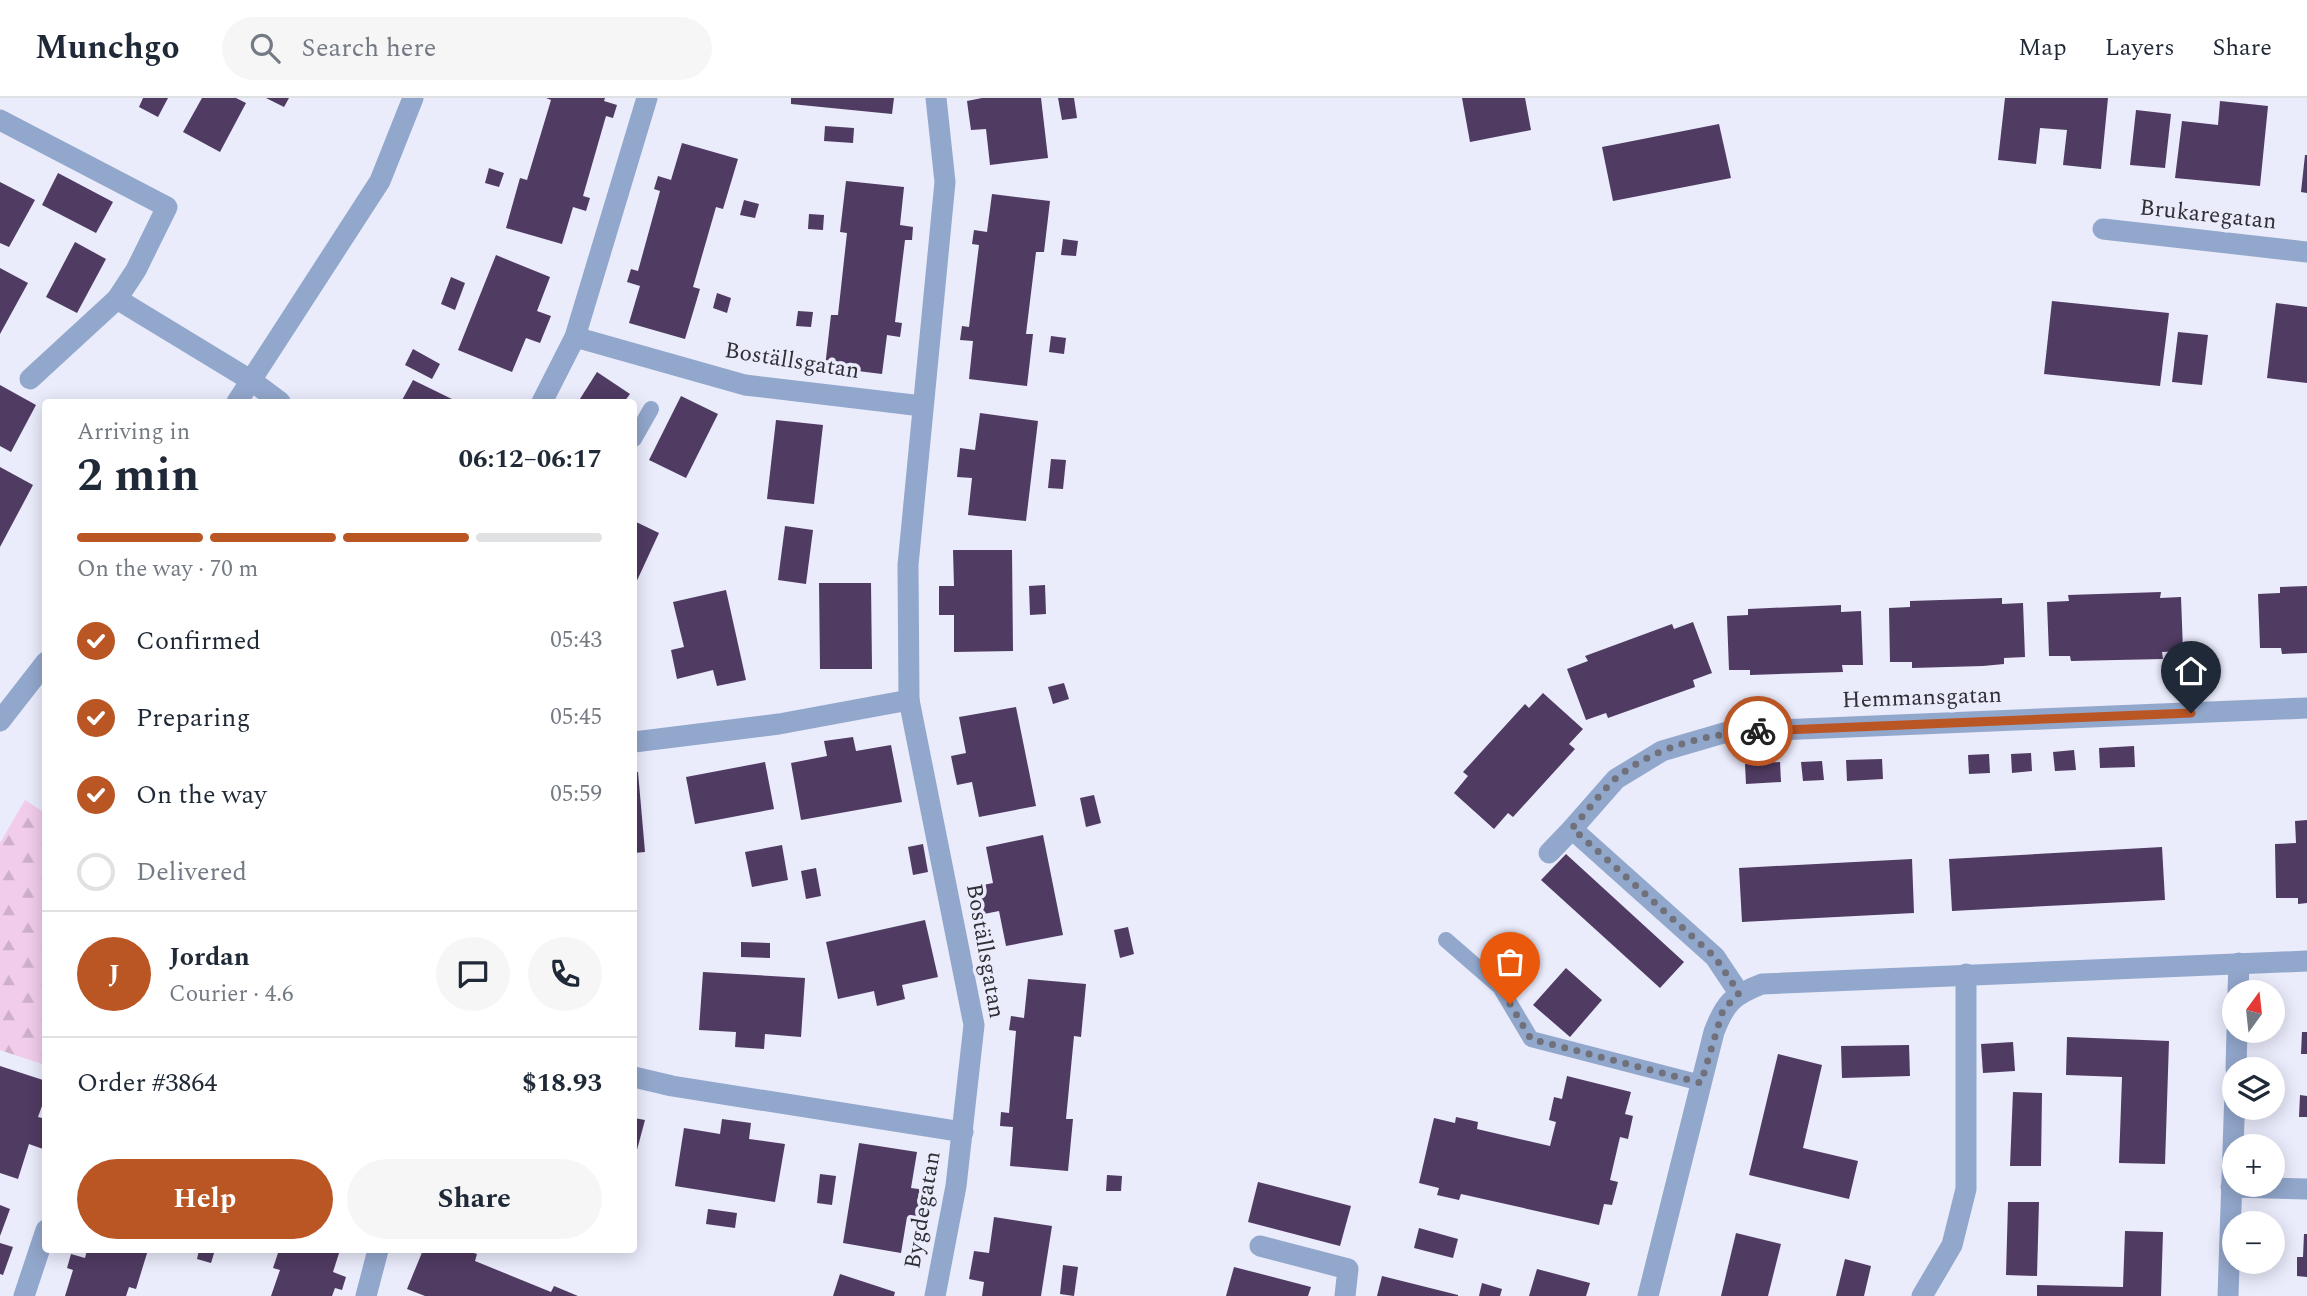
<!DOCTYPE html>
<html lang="en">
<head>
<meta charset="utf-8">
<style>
  :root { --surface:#fff; --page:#f6f6f7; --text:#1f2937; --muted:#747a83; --line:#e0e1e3; --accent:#ba5524 }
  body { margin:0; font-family:Spectral,serif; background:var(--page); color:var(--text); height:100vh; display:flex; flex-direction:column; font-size:26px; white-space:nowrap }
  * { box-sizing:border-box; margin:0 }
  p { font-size:23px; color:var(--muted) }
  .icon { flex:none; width:38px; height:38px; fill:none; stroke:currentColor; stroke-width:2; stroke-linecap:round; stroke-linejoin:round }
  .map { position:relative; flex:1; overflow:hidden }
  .panel { position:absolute; left:42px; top:301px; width:595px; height:854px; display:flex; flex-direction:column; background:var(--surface); border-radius:7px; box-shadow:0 4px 18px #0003 }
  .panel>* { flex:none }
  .needle { width:46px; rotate:15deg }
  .fabs { position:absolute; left:2222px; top:882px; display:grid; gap:14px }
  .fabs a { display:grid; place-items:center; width:63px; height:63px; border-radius:50%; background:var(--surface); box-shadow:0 4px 18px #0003; font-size:35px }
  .pin { position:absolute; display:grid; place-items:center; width:60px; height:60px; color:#fff; margin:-72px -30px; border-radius:50% 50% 50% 0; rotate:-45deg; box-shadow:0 0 7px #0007 }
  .pin .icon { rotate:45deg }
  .courier { position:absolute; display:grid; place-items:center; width:70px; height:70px; margin:-35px; border:5px solid #ba5524; border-radius:50%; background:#fff; color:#222; box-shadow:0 2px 9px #0007 }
  .summary em { font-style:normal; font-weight:700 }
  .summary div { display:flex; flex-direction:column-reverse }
  .summary { display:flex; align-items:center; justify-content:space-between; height:119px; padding:0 35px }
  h1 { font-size:46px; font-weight:700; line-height:52px }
  .bar { display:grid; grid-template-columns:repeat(4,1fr); gap:10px 7px; align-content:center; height:84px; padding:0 35px }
  .bar i { height:9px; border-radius:5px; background:var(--line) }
  .bar .selected { background:var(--accent) }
  .bar p { grid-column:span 4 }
  .line { display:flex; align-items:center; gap:18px; padding:0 35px; border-top:2px solid var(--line) }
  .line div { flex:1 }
  .round { display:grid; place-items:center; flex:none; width:74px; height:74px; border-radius:37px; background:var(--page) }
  ol { padding:0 35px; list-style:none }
  li { display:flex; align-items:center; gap:21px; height:77px }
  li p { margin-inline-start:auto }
  li .icon { padding:7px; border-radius:50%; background:var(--accent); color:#fff; stroke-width:4 }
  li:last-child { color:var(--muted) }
  li i { width:38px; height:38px; border:4px solid var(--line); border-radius:50% }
  .primary-button { display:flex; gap:14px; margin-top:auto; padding:14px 35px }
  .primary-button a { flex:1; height:80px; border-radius:42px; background:var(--accent); color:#fff; font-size:28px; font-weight:700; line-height:80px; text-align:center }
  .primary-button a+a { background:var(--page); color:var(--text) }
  header { display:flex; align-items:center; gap:42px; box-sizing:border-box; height:98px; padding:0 35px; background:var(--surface); border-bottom:2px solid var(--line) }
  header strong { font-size:33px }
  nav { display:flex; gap:38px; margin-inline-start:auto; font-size:24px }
  .search { width:490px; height:63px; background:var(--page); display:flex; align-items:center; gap:18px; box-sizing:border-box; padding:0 24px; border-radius:38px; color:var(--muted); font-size:26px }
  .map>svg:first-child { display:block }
  .forest { fill:url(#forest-firs) }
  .building { fill:#503b62 }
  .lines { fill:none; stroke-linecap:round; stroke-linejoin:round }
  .lane { stroke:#92a7cc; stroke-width:16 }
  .street { stroke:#92a7cc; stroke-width:21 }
  .done { stroke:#70717a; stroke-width:7; stroke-dasharray:0 12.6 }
  .route { stroke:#ba5524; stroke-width:9 }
  .labels { text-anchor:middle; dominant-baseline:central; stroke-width:7; stroke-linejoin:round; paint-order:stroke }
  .street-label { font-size:23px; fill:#2f2f35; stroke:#eaebfb }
</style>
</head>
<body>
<header>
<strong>Munchgo</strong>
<div class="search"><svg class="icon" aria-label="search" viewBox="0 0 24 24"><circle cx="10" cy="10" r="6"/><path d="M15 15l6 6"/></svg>Search here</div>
<nav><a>Map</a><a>Layers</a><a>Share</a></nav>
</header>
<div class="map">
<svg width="2307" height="1198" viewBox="0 0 2307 1198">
  <defs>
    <pattern id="forest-firs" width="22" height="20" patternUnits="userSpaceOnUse" patternTransform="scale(1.75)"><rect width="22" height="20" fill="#f1cceb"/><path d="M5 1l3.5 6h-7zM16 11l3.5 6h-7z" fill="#cfb0ca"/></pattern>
  </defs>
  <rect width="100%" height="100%" fill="#eaebfb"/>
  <polygon class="forest" points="25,702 45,715 45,967 0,952 0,745"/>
  <g class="building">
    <polygon points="143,0 168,0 158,19 139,9"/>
    <polygon points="202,0 236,0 246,5 220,54 183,34"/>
    <polygon points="266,0 289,0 284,9"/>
    <polygon points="546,0 605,0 604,3 617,7 613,20 606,18 583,98 590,100 586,113 573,109 562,146 506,130 520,80 527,82 551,2"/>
    <polygon points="791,0 894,0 892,16 791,6"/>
    <polygon points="982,0 1041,0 1048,60 990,67 986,31 971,32 969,18 967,3"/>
    <polygon points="1058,0 1074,0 1077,20 1062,22"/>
    <polygon points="1462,0 1525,0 1531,32 1470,44"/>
    <polygon points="2005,0 2108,0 2101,71 2063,67 2067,32 2040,30 2036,66 1998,62"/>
    <polygon points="2220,3 2268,8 2260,88 2175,80 2182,23 2218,27"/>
    <polygon points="2136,12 2171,16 2165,70 2130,67"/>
    <polygon points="1719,26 1731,80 1613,103 1602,49"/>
    <polygon points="825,28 854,30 853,45 824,43"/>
    <polygon points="682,45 738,61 723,111 716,109 693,189 700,191 685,241 629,225 640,188 627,184 631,171 638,173 660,93 654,91 658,78 671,82"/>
    <polygon points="2305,57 2307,57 2307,95 2301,94"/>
    <polygon points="489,70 504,75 499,89 485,85"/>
    <polygon points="58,75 113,104 96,135 42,107"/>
    <polygon points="846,83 904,89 900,127 913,129 912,142 905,142 895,224 902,225 900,239 887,237 882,276 825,269 831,217 838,217 847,135 840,134"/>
    <polygon points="0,84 35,102 9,149 0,145"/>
    <polygon points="992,96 1050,103 1044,154 1036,154 1026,236 1033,236 1027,288 969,281 973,243 960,242 962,228 969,229 979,147 972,146 974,132 987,134"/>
    <polygon points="744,102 759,106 755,120 740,117"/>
    <polygon points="809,116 824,117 823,132 808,131"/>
    <polygon points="1063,141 1078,143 1076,158 1061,157"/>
    <polygon points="75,144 106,161 77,215 46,199"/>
    <polygon points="496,157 550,179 537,213 551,218 540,245 526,240 512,274 458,252"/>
    <polygon points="0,170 28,185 0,236"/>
    <polygon points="451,179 465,185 455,212 441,206"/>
    <polygon points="717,195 731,200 727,215 713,210"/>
    <polygon points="2052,203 2169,215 2160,288 2044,276"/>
    <polygon points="2276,205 2307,209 2307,285 2267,280"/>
    <polygon points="798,213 813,214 811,229 796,228"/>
    <polygon points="2178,234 2208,237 2202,287 2172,284"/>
    <polygon points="1051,238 1066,240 1064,256 1049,254"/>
    <polygon points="413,251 440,266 432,281 405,267"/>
    <polygon points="597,274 630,296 624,304 578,304"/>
    <polygon points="413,282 458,304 401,304"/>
    <polygon points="0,287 36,307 11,354 0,348"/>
    <polygon points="681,298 718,316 686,380 649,362"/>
    <polygon points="980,315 1038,323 1026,423 968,417 972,380 957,379 960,350 975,352"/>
    <polygon points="776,322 823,327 814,406 767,401"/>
    <polygon points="1051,361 1066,362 1063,391 1048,390"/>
    <polygon points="0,369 33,387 0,449"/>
    <polygon points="634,423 659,435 634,489"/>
    <polygon points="785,428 813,432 806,486 778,482"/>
    <polygon points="953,452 1012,452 1013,553 954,554 954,517 939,517 939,488 954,488"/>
    <polygon points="819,485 871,485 872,571 820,571"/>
    <polygon points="1045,487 1046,516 1030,517 1029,488"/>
    <polygon points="2307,488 2307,555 2282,556 2281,550 2260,550 2258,496 2280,495 2280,489"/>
    <polygon points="726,492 746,582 717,588 713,572 677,581 671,552 684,549 673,504"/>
    <polygon points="2161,494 2160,500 2181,499 2183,553 2162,554 2163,561 2071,563 2070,558 2049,558 2047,504 2069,503 2068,497"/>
    <polygon points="2002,500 2002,506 2023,505 2025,559 2004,560 2004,566 1983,568 1912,570 1912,564 1890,564 1889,510 1910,509 1910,503"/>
    <polygon points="1841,507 1841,514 1861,513 1863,567 1842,567 1843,574 1750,577 1750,572 1729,572 1727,518 1748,517 1748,511"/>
    <polygon points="1693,524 1712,575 1693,582 1695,589 1608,620 1606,615 1586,622 1567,571 1588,563 1585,558 1672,526 1674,531"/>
    <polygon points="1064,585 1069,601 1053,606 1048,589"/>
    <polygon points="1543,595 1583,631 1569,646 1575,651 1513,719 1508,715 1494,731 1454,695 1468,678 1463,674 1525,606 1529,610"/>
    <polygon points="1016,609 1036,708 979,719 972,684 957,687 954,673 951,658 966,655 959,619"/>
    <polygon points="853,639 856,653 891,647 902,704 801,722 791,665 827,658 824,643"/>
    <polygon points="2134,648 2135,669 2100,670 2099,650"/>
    <polygon points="2074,652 2076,672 2055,673 2053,654"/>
    <polygon points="2031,655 2032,673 2012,675 2011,656"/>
    <polygon points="1989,656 1990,675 1969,676 1968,657"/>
    <polygon points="1882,661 1883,681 1847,683 1846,662"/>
    <polygon points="1822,663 1824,682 1803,683 1801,664"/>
    <polygon points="765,664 774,711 695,726 686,679"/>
    <polygon points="1780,664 1781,684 1746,686 1745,666"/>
    <polygon points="634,674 638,674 645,754 634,755"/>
    <polygon points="1094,697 1101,725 1086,729 1080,700"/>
    <polygon points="2307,722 2307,805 2298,806 2298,800 2276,800 2275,746 2296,745 2295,723"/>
    <polygon points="1043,737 1063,837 1006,848 999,813 984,816 978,788 993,785 986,749"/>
    <polygon points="923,746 928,774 913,777 908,749"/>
    <polygon points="782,747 788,782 752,789 745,754"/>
    <polygon points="2162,749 2165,802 1952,813 1949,761"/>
    <polygon points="1566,756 1684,864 1660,890 1541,782"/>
    <polygon points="1912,761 1914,815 1742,824 1739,770"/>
    <polygon points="816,770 821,798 806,801 801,773"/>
    <polygon points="925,822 938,879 902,887 905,901 877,908 874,893 838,901 826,844"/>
    <polygon points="1128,829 1134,856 1120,860 1114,832"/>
    <polygon points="741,844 770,845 770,860 741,859"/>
    <polygon points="1566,870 1602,902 1570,939 1533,907"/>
    <polygon points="703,874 805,880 801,939 765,936 764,951 735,949 736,934 699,932"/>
    <polygon points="1028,881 1086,886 1081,939 1074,938 1066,1021 1073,1021 1068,1073 1010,1068 1013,1029 1000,1028 1001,1014 1009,1015 1016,933 1009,932 1011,918 1024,920"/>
    <polygon points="2302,934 2307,934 2307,956 2301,956"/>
    <polygon points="2067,939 2169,943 2165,1066 2119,1065 2122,979 2066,977"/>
    <polygon points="2013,944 2015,973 1983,975 1981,946"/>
    <polygon points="1909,947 1910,978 1842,980 1841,948"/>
    <polygon points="1778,956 1822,967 1803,1050 1858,1063 1849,1101 1749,1077"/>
    <polygon points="0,968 46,983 46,997 38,1019 46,1021 46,1045 43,1051 29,1046 18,1081 0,1075"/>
    <polygon points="1567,978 1631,994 1625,1016 1633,1018 1628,1041 1620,1039 1610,1082 1618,1084 1612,1107 1604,1106 1599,1127 1461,1096 1459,1102 1437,1097 1439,1090 1419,1085 1434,1020 1455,1025 1456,1019 1478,1024 1477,1031 1550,1048 1556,1024 1549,1022 1554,999 1562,1001"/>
    <polygon points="2013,994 2042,995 2041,1068 2010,1068"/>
    <polygon points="2300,997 2307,998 2307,1019 2299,1019"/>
    <polygon points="634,1020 645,1022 634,1063"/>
    <polygon points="722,1021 751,1025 749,1041 785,1046 775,1104 675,1088 684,1030 720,1036"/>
    <polygon points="859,1045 917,1054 911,1090 926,1092 924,1107 921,1121 907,1119 901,1155 843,1145"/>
    <polygon points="820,1076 836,1078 832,1107 817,1105"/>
    <polygon points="1107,1077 1122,1078 1121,1093 1106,1093"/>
    <polygon points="1258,1084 1351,1108 1340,1148 1248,1124"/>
    <polygon points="2008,1104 2039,1104 2037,1178 2006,1177"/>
    <polygon points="0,1107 10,1111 0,1138"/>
    <polygon points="708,1111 737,1115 735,1130 706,1126"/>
    <polygon points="994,1119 1052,1128 1041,1198 982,1198 984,1184 969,1181 974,1153 989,1155"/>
    <polygon points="1419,1130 1458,1141 1453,1160 1414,1150"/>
    <polygon points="2125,1133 2163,1134 2161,1198 2037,1198 2037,1187 2123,1189"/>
    <polygon points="1736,1135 1781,1146 1768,1198 1721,1198"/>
    <polygon points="2304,1136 2307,1136 2307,1179 2297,1178 2297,1159 2303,1159"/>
    <polygon points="0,1145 13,1149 3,1177 0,1176"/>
    <polygon points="87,1152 148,1152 136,1191 129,1189 126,1198 65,1198 73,1172 67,1170 71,1156 85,1160"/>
    <polygon points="199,1152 215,1152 211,1165 197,1161"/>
    <polygon points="279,1152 340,1152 333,1174 346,1179 342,1192 335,1190 332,1198 271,1198 280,1172 273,1170"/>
    <polygon points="423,1152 465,1152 477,1156 475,1163 551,1194 554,1188 578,1198 425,1198 407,1191"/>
    <polygon points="1845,1161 1871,1168 1864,1198 1836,1198"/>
    <polygon points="1063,1167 1078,1169 1074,1198 1060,1196"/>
    <polygon points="1234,1169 1311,1189 1308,1198 1226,1198"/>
    <polygon points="1537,1171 1590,1185 1586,1198 1529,1198"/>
    <polygon points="840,1176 895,1194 894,1198 833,1198"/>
    <polygon points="1382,1178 1458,1197 1458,1198 1377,1198"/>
    <polygon points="1482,1185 1502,1191 1500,1198 1479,1198"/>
  </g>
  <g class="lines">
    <g class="lane">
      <polyline points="634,341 651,311"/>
      <polyline points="1446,842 1500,889 1531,941 1701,985"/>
    </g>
    <g class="street">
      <polyline points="0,22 167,109 136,172 117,201 252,283 280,304"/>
      <polyline points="2103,131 2307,154"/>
      <polyline points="575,239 745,287 922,308"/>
      <polyline points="30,281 117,201"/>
      <polyline points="237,304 380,83 413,0"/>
      <polyline points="542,304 575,239 647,0"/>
      <polyline points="0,623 46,564"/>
      <polyline points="634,644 779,626 909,602"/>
      <polyline points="1549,755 1572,731"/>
      <polyline points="2238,894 2239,865"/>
      <polyline points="1739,895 1715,859 1572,731 1616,681 1662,653 1727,634 2307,610"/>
      <polyline points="2236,971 2237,933"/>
      <polyline points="634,979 672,988 963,1034"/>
      <polyline points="2231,1089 2307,1091"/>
      <polyline points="1260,1148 1348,1171 1345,1198"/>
      <polyline points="24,1198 46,1132"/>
      <polyline points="366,1198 378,1152"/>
      <polyline points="935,1198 956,1088 974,927 909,602 908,467 945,84 936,0"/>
      <path d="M 1648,1198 L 1714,934 C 1725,905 1733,897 1762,886 L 2307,863"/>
      <polyline points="1922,1198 1952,1147 1966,1091 1966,876"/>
      <polyline points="2228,1198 2235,993"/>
    </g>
  </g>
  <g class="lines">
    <path class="done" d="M 1510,906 L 1531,941 L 1701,985 L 1723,912 L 1739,895 L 1715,859 L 1572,730 C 1586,715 1600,695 1615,681 C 1653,649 1710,635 1758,633"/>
    <polyline class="route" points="1758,633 2191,615"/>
  </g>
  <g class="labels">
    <g class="street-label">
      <text transform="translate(2208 117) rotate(6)">Brukaregatan</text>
      <text transform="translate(792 263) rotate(9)">Boställsgatan</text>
      <text transform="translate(1922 600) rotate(-2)">Hemmansgatan</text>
      <text transform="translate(985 853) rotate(80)">Boställsgatan</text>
      <text transform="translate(923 1112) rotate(-80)">Bygdegatan</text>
    </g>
  </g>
</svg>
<div class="fabs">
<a><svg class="needle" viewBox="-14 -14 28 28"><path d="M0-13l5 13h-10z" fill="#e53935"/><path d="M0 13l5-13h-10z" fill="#747a83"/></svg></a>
<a><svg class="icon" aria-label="layers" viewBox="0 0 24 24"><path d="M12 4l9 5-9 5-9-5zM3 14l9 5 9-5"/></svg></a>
<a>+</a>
<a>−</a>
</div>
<div class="pin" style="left:1510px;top:906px;background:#ea580c"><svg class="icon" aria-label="bag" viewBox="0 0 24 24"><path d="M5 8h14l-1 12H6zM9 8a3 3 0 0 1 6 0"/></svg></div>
<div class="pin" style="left:2191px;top:615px;background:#1f2937"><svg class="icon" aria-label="home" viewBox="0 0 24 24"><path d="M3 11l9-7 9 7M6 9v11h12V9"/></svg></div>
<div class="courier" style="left:1758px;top:633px"><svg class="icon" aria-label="bike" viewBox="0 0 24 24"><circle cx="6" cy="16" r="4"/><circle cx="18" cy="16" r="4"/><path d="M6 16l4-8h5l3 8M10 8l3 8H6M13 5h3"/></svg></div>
<section class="panel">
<div class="summary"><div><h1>2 min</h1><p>Arriving in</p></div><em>06:12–06:17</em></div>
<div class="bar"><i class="selected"></i><i class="selected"></i><i class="selected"></i><i></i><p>On the way · 70 m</p></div>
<ol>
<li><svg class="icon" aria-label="check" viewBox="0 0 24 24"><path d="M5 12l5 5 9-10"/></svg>Confirmed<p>05:43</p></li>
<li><svg class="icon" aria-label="check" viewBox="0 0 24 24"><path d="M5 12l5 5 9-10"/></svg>Preparing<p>05:45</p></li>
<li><svg class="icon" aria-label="check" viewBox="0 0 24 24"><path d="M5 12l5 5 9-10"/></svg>On the way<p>05:59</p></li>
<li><i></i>Delivered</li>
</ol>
<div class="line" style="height:126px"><b class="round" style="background:var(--accent);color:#fff">J</b><div><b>Jordan</b><p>Courier · 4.6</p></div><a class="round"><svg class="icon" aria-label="chat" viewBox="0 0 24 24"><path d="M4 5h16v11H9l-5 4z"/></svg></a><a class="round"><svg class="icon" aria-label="phone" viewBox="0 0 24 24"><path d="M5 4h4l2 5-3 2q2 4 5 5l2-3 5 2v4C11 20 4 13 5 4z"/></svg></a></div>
<div class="line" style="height:91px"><div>Order #3864</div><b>$18.93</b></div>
<div class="primary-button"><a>Help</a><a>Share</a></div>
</section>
</div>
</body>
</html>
